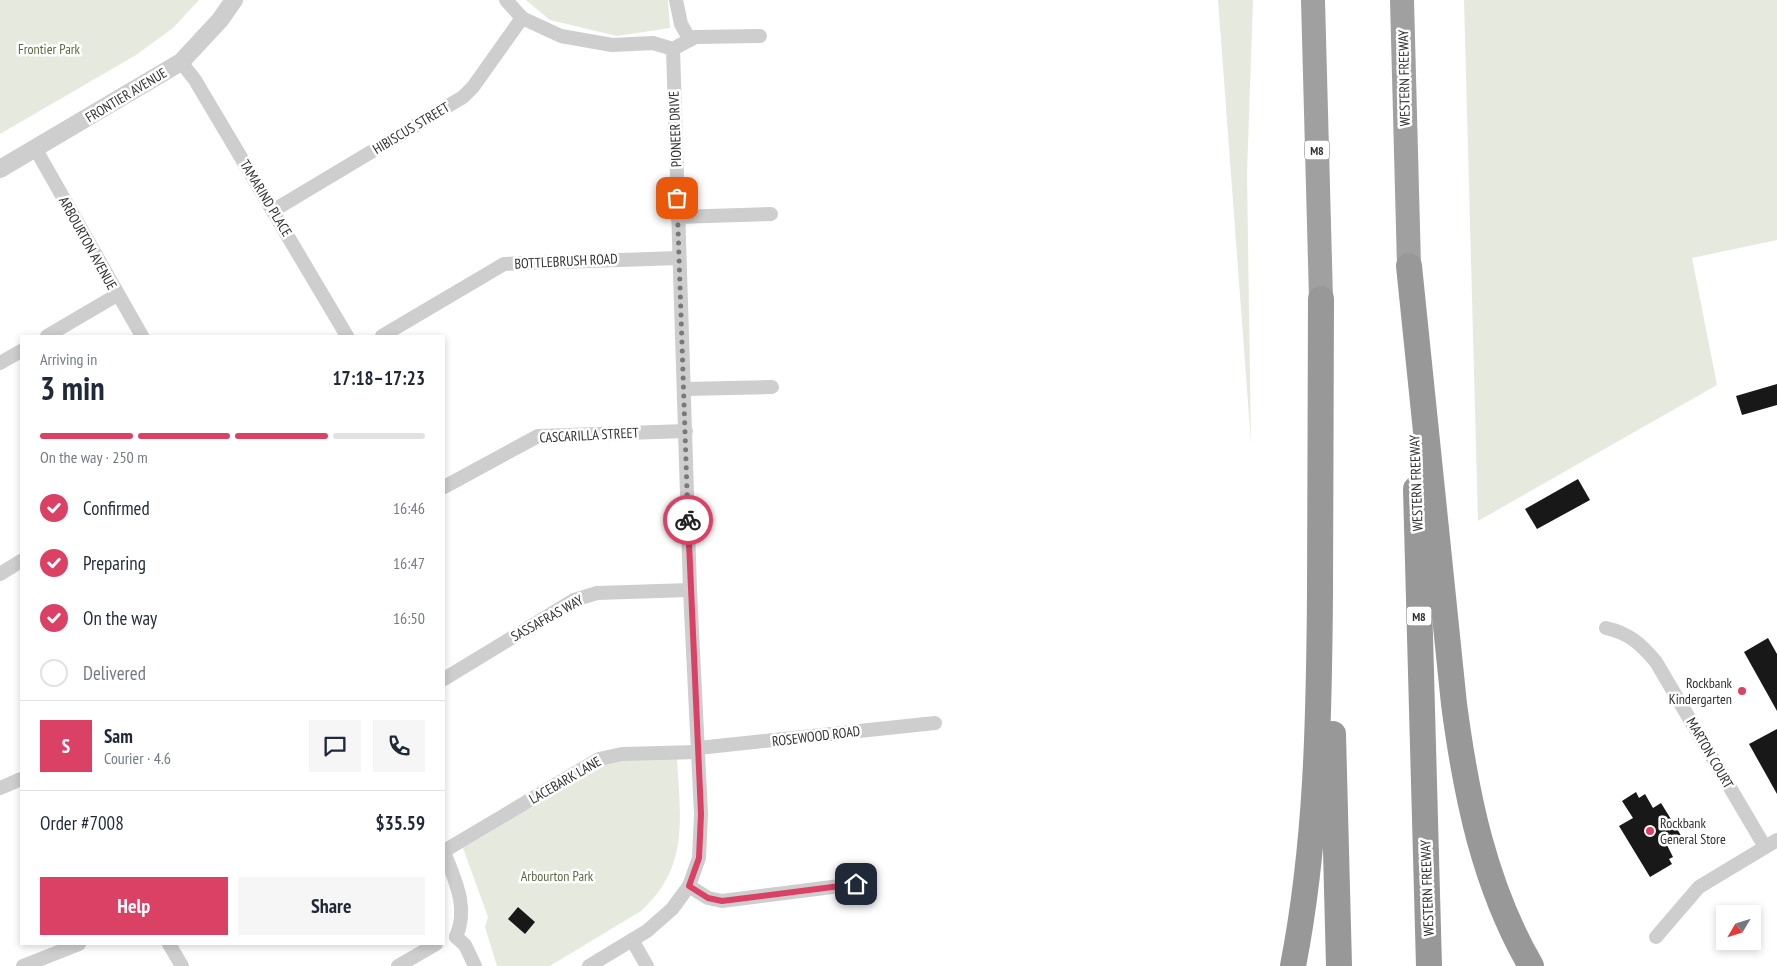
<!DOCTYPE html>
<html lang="en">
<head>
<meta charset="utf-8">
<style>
  :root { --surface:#fff; --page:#f6f6f7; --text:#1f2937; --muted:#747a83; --line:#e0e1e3; --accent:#da4164 }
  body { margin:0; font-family:"PT Sans Narrow",sans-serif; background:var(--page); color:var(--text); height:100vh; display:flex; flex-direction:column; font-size:19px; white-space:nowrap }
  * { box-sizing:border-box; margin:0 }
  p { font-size:16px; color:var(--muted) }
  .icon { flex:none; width:28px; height:28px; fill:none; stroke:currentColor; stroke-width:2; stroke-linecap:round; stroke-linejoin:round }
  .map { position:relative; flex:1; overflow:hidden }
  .sheet { position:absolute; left:20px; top:335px; width:425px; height:610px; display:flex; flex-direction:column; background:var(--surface); border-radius:0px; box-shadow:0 2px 8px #0003 }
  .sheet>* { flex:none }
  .needle { width:32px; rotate:232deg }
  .buttons { position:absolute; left:1716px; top:905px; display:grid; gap:10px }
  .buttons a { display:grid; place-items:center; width:45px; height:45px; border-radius:0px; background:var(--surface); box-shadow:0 2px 8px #0003; font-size:25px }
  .pin { position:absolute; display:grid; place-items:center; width:42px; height:42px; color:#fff; margin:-21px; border-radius:10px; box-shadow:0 2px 8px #0006 }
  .courier { position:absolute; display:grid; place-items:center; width:50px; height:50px; margin:-25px; border:4px solid #da4164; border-radius:50%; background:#fff; color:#222; box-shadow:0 1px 6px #0007 }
  .head em { font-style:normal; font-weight:700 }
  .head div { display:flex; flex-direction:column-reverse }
  .head { display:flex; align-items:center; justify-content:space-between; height:85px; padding:0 20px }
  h1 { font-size:32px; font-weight:700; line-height:38px }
  .bar { display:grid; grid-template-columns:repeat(4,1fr); gap:8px 5px; align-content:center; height:60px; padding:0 20px }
  .bar i { height:6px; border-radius:4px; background:var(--line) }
  .bar .selected { background:var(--accent) }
  .bar p { grid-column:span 4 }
  .line { display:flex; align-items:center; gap:12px; padding:0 20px; border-top:1px solid var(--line) }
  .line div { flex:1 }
  .round { display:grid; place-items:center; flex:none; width:52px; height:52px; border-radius:0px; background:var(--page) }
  ol { padding:0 20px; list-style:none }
  li { display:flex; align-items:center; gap:15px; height:55px }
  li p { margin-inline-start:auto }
  li .icon { padding:5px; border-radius:50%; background:var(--accent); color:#fff; stroke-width:4 }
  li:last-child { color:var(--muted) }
  li i { width:28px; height:28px; border:2px solid var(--line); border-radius:50% }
  .button { display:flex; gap:10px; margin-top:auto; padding:10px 20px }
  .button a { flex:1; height:58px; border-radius:0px; background:var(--accent); color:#fff; font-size:20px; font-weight:700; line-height:58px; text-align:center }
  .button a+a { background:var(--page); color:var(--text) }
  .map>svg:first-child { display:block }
  .green { fill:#e6eade }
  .building { fill:#181818 }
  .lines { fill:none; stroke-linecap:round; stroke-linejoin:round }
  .minor { stroke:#cecece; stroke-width:14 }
  .tertiary { stroke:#cecece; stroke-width:18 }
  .trunk { stroke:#a0a0a0; stroke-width:24 }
  .motorway { stroke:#989898; stroke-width:26 }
  .done { stroke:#797979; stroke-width:5; stroke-dasharray:0 9 }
  .route { stroke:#da4164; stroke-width:6 }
  .poi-dot { fill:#da4164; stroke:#fff; stroke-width:2 }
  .labels { text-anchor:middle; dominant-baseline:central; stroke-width:5; stroke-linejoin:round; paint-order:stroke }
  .shield { fill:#fff; stroke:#6f6f6f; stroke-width:1 }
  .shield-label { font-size:12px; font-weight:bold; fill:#313131 }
  .park-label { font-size:14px; fill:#5b6b41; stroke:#fff }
  .street-label { font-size:14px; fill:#313131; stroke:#fff }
  .poi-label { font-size:14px; fill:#313131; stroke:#fff; text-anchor:end }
</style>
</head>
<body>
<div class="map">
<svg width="1777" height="966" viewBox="0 0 1777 966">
  <rect width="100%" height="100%" fill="#fff"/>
  <g class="green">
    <polygon points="0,0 199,0 173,28 136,55 0,134"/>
    <polygon points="526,0 668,0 670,28 617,36 550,20"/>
    <polygon points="1218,0 1253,0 1247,174 1251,443"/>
    <polygon points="1464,0 1777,0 1777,240 1692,258 1717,385 1478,521"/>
    <path d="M 677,758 C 680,817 690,867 641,911 L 550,966 L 497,966 L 485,927 L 488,917 L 463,848 L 608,762 L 623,759 Z"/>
  </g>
  <g class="building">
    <polygon points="1777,384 1777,405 1742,415 1736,396"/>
    <polygon points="1578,479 1590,500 1537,529 1525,509"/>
    <polygon points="1768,638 1777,654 1777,711 1744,652"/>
    <polygon points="1777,729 1777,794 1749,744"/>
    <polygon points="1636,792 1639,798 1645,794 1653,808 1661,803 1682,837 1667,845 1673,857 1669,859 1672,864 1650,877 1619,826 1633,818 1622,801"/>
    <polygon points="518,907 535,922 525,934 508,919"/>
  </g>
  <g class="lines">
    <g class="minor">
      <polyline points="506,0 522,18 561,36 612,45 653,43 673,49 690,590 701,814 699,858 689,886 672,909 647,931 589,966"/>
      <polyline points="676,0 681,24 690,40"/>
      <polyline points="673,49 695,37 760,36"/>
      <polyline points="181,62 195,80 347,336"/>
      <polyline points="35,148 142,336"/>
      <polyline points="274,210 463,97 473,87 522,18"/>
      <polyline points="677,217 771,214"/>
      <polyline points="47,336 117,295"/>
      <polyline points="382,336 504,264 679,258"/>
      <polyline points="0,363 21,351"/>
      <polyline points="685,389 772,387"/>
      <polyline points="444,487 538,436 686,431"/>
      <polyline points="0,574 21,561"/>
      <path d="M 1606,628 C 1629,633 1641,644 1656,662 L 1765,847"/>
      <polyline points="444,679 574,600 597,593 690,590"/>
      <polyline points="698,748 935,723"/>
      <polyline points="0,788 21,779"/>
      <polyline points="444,851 599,759 622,754 698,752"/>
      <path d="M 444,852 C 455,880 469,908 456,937"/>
      <polyline points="689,886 708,898 722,901 856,884"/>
      <polyline points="456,937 465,945 475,966"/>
      <polyline points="1656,937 1699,887 1777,840"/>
      <polyline points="632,940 647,966"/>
      <polyline points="169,944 182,966"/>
      <polyline points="23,966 79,944"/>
      <polyline points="398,966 436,944"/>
    </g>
    <polyline class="tertiary" points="0,169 181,62 220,20 234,0"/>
    <g class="trunk">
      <polyline points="1313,0 1321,299"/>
      <polyline points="1402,0 1409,266"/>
    </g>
    <g class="motorway">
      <path d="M 1409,266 L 1454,704 C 1466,795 1484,885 1531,966"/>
      <polyline points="1416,489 1429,966"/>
      <polyline points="1333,734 1339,966"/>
      <path d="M 1293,966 C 1317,843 1319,718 1320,594 C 1320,496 1321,397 1321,299"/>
    </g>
  </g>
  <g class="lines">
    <polyline class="done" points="677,198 688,520"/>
    <polyline class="route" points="688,520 701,814 699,858 689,886 708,898 722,901 856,884"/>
  </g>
  <g class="poi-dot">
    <circle cx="1742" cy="691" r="5"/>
    <circle cx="1650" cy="831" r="5"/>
  </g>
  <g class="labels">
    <g class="shield">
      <rect x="1304.5" y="140.5" width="25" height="19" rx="4"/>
      <rect x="1406.5" y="606.5" width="25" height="19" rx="4"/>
    </g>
    <g class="shield-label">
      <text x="1317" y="150">M8</text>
      <text x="1419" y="616">M8</text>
    </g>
    <g class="park-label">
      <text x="49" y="49">Frontier Park</text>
      <text x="557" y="876">Arbourton Park</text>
    </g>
    <g class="street-label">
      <text transform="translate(1404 78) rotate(-91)">WESTERN FREEWAY</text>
      <text transform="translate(126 95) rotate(-31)">FRONTIER AVENUE</text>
      <text transform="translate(411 128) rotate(-31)">HIBISCUS STREET</text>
      <text transform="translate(675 129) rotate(-92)">PIONEER DRIVE</text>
      <text transform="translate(266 198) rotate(59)">TAMARIND PLACE</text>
      <text transform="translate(88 243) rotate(61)">ARBOURTON AVENUE</text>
      <text transform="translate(566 261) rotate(-3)">BOTTLEBRUSH ROAD</text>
      <text transform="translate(589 435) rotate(-3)">CASCARILLA STREET</text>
      <text transform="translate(1416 483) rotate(-92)">WESTERN FREEWAY</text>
      <text transform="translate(547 618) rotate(-29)">SASSAFRAS WAY</text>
      <text transform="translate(816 736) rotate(-7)">ROSEWOOD ROAD</text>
      <text transform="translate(1710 753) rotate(60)">MARTON COURT</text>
      <text transform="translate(565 780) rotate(-30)">LACEBARK LANE</text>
      <text transform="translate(1427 888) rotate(-92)">WESTERN FREEWAY</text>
    </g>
    <g class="poi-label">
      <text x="1732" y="683">Rockbank<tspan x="1732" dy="16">Kindergarten</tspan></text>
      <text x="1660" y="823" text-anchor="start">Rockbank<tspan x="1660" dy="16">General Store</tspan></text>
    </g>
  </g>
</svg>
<div class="buttons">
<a><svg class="needle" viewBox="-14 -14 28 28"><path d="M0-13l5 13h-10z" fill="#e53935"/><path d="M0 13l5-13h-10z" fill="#747a83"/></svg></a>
</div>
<div class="pin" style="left:677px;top:198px;background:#ea580c"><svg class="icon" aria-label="bag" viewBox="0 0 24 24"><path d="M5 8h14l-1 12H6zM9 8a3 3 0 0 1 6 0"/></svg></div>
<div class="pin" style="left:856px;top:884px;background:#1f2937"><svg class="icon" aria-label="home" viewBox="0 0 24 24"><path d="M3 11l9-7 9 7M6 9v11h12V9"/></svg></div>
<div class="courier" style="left:688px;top:520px"><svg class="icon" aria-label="bike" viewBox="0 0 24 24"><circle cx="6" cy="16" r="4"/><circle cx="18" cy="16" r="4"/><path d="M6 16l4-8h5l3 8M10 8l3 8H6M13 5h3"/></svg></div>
<section class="sheet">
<div class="head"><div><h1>3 min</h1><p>Arriving in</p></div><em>17:18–17:23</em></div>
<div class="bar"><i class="selected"></i><i class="selected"></i><i class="selected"></i><i></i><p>On the way · 250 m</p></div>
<ol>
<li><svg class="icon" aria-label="check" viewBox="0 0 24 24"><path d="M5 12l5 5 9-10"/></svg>Confirmed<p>16:46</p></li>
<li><svg class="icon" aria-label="check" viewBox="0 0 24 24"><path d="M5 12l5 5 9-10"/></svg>Preparing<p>16:47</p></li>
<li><svg class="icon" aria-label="check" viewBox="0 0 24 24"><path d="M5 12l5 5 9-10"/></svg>On the way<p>16:50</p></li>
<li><i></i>Delivered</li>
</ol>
<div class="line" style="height:90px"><b class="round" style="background:var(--accent);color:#fff">S</b><div><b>Sam</b><p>Courier · 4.6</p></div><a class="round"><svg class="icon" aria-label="chat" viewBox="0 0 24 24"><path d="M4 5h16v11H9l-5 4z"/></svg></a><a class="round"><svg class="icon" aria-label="phone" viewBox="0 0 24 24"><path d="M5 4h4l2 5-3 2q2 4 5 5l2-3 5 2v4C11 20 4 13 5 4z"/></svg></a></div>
<div class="line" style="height:65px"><div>Order #7008</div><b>$35.59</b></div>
<div class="button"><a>Help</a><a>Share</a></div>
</section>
</div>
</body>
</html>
